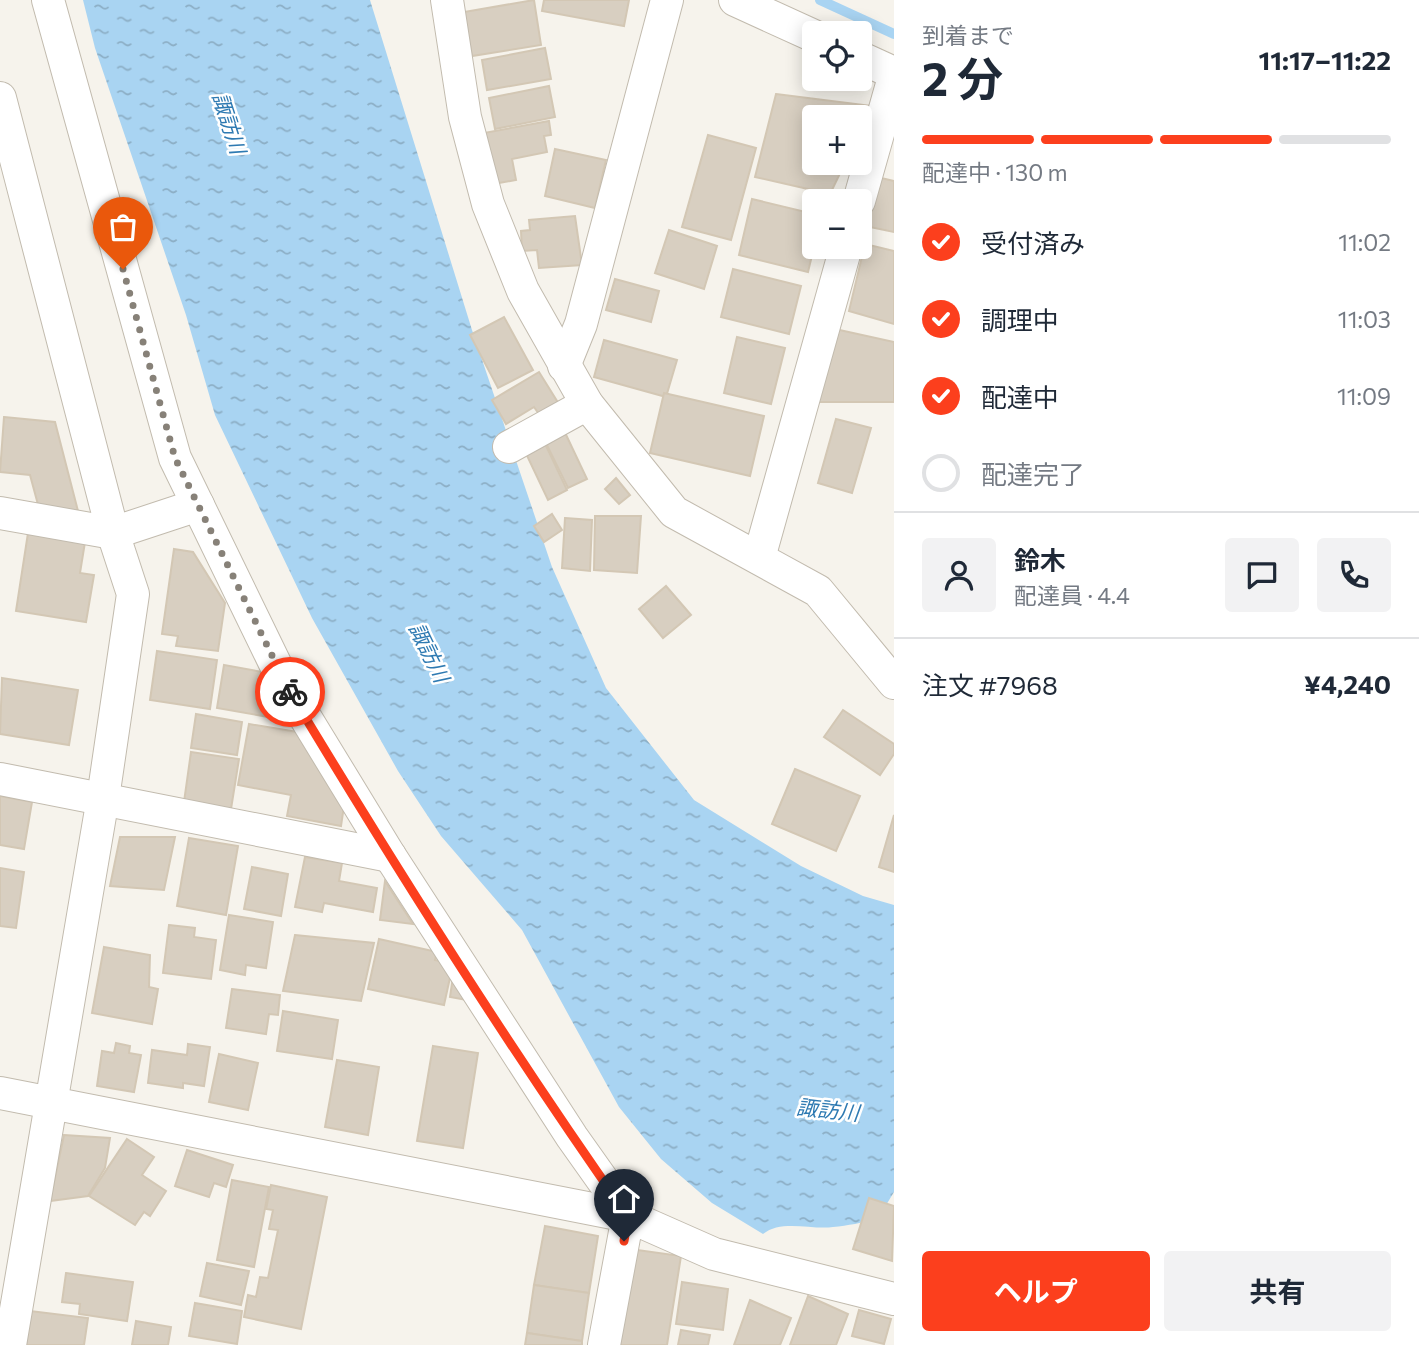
<!DOCTYPE html>
<html lang="ja">
<head>
<meta charset="utf-8">
<style>
  :root { --surface:#fff; --page:#f2f2f3; --text:#1f2937; --muted:#747a83; --line:#e0e1e3; --accent:#fc3f1d }
  body { margin:0; font-family:Commissioner,"Noto Sans JP",sans-serif; background:var(--page); color:var(--text); height:100vh; display:flex; flex-direction:column; font-size:26px; white-space:nowrap }
  * { box-sizing:border-box; margin:0 }
  p { font-size:23px; color:var(--muted) }
  .icon { flex:none; width:38px; height:38px; fill:none; stroke:currentColor; stroke-width:2; stroke-linecap:round; stroke-linejoin:round }
  .map { position:relative; flex:1; overflow:hidden }
  .drawer { display:flex; flex-direction:column; background:var(--surface); width:525px }
  .drawer>* { flex:none }
  .tools { position:absolute; left:802px; top:21px; display:grid; gap:14px }
  .tools a { display:grid; place-items:center; width:70px; height:70px; border-radius:7px; background:var(--surface); box-shadow:0 4px 18px #0003; font-size:35px }
  .pin { position:absolute; display:grid; place-items:center; width:60px; height:60px; color:#fff; margin:-72px -30px; border-radius:50% 50% 50% 0; rotate:-45deg; box-shadow:0 0 7px #0007 }
  .pin .icon { rotate:45deg }
  .courier { position:absolute; display:grid; place-items:center; width:70px; height:70px; margin:-35px; border:5px solid #fc3f1d; border-radius:50%; background:#fff; color:#222; box-shadow:0 2px 9px #0007 }
  .overview em { font-style:normal; font-weight:700 }
  .overview div { display:flex; flex-direction:column-reverse }
  .overview { display:flex; align-items:center; justify-content:space-between; height:119px; padding:0 28px }
  h1 { font-size:46px; font-weight:700; line-height:52px }
  .bar { display:grid; grid-template-columns:repeat(4,1fr); gap:10px 7px; align-content:center; height:84px; padding:0 28px }
  .bar i { height:9px; border-radius:5px; background:var(--line) }
  .bar .on { background:var(--accent) }
  .bar p { grid-column:span 4 }
  .line { display:flex; align-items:center; gap:18px; padding:0 28px; border-top:2px solid var(--line) }
  .line div { flex:1 }
  .round { display:grid; place-items:center; flex:none; width:74px; height:74px; border-radius:7px; background:var(--page) }
  ol { padding:0 28px; list-style:none }
  li { display:flex; align-items:center; gap:21px; height:77px }
  li p { margin-inline-start:auto }
  li .icon { padding:7px; border-radius:50%; background:var(--accent); color:#fff; stroke-width:4 }
  li:last-child { color:var(--muted) }
  li i { width:38px; height:38px; border:4px solid var(--line); border-radius:50% }
  .cta { display:flex; gap:14px; margin-top:auto; padding:14px 28px }
  .cta a { flex:1; height:80px; border-radius:7px; background:var(--accent); color:#fff; font-size:28px; font-weight:700; line-height:80px; text-align:center }
  .cta a+a { background:var(--page); color:var(--text) }
  main { display:flex; flex:1; min-height:0 }
  .map>svg:first-child { display:block }
  .water { fill:url(#water-ripples) }
  .lines { fill:none; stroke-linecap:round; stroke-linejoin:round }
  .stream { stroke:#a9d4f2; stroke-width:10 }
  .building { fill:#d8cfc1; stroke:#d3c7b4; stroke-width:2 }
  .street-casing { stroke:#c2bbae; stroke-width:34 }
  .street { stroke:#fff; stroke-width:32 }
  .done { stroke:#878178; stroke-width:7; stroke-dasharray:0 12.6 }
  .route { stroke:#fc3f1d; stroke-width:9 }
  .labels { text-anchor:middle; dominant-baseline:central; stroke-width:5; stroke-linejoin:round; paint-order:stroke }
  .water-label { font-size:21px; font-style:italic; fill:#2e7ab2; stroke:#fff }
</style>
</head>
<body>
<main>
<div class="map">
<svg width="894" height="1345" viewBox="0 0 894 1345">
  <defs>
    <pattern id="water-ripples" width="26" height="14" patternUnits="userSpaceOnUse" patternTransform="scale(1.75)"><rect width="26" height="14" fill="#a9d4f2"/><path d="M2 4q2-2 4 0t4 0M15 11q2-2 4 0t4 0" fill="none" stroke="#8caec5"/></pattern>
  </defs>
  <rect width="100%" height="100%" fill="#f6f3ec"/>
  <path class="water" d="M 83,0 L 370,0 L 472,330 L 552,567 L 606,688 L 694,800 L 801,866 L 863,896 L 894,905 L 894,1192 L 877,1220 C 862,1222 848,1226 833,1227 C 812,1230 781,1219 763,1234 L 712,1203 L 661,1159 L 619,1107 L 522,930 L 441,836 L 398,771 L 312,618 L 215,415 L 186,315 L 95,48 Z"/>
  <g class="lines">
    <polyline class="stream" points="820,0 894,34"/>
  </g>
  <g class="building">
    <polygon points="534,0 541,45 472,56 464,12"/>
    <polygon points="544,0 629,0 624,26 542,11"/>
    <polygon points="545,48 551,79 487,90 482,60"/>
    <polygon points="549,86 555,117 495,129 489,98"/>
    <polygon points="776,94 872,106 859,133 859,117 814,117 814,163 845,163 830,194 755,177"/>
    <polygon points="549,121 551,135 544,136 547,152 512,159 516,180 493,184 484,133"/>
    <polygon points="708,135 756,148 731,240 682,227"/>
    <polygon points="555,149 606,160 595,208 545,196"/>
    <polygon points="877,177 894,181 894,232 865,226"/>
    <polygon points="752,199 814,214 814,247 808,272 739,255"/>
    <polygon points="575,216 582,265 539,268 537,250 522,251 521,231 530,230 529,220"/>
    <polygon points="669,230 717,246 704,289 655,273"/>
    <polygon points="865,244 894,251 894,324 849,311"/>
    <polygon points="733,269 801,286 789,334 721,317"/>
    <polygon points="615,279 659,291 651,322 606,310"/>
    <polygon points="504,317 533,370 498,388 470,335"/>
    <polygon points="835,329 894,342 894,402 813,402"/>
    <polygon points="737,337 785,348 771,404 724,393"/>
    <polygon points="604,340 677,360 666,397 594,377"/>
    <polygon points="539,372 562,409 543,420 534,407 506,424 492,400"/>
    <polygon points="664,393 764,416 750,476 650,453"/>
    <polygon points="4,417 55,422 78,511 40,512 30,475 0,472"/>
    <polygon points="836,419 871,428 852,493 818,483"/>
    <polygon points="560,422 587,479 568,488 540,431"/>
    <polygon points="540,433 567,490 548,500 521,443"/>
    <polygon points="616,478 630,495 619,504 605,489"/>
    <polygon points="552,514 562,530 544,542 534,526"/>
    <polygon points="595,516 641,516 637,573 594,570"/>
    <polygon points="565,518 592,520 590,571 562,568"/>
    <polygon points="28,533 85,542 80,573 94,575 86,622 16,611"/>
    <polygon points="174,549 193,552 225,603 218,651 176,646 178,636 162,634"/>
    <polygon points="666,586 691,615 663,638 639,609"/>
    <polygon points="157,651 217,660 210,709 150,700"/>
    <polygon points="224,665 268,673 265,688 279,690 274,718 217,708"/>
    <polygon points="2,678 78,690 69,745 0,734"/>
    <polygon points="843,710 894,744 894,754 880,775 824,737"/>
    <polygon points="196,714 242,722 237,755 191,748"/>
    <polygon points="249,724 303,733 344,806 341,826 287,816 291,795 238,785"/>
    <polygon points="191,752 239,759 231,809 184,802"/>
    <polygon points="795,769 860,796 836,851 772,824"/>
    <polygon points="0,796 32,802 24,849 0,845"/>
    <polygon points="894,815 894,872 879,867"/>
    <polygon points="120,837 175,837 164,890 110,886"/>
    <polygon points="189,838 238,846 226,915 177,906"/>
    <polygon points="305,857 342,863 339,881 377,888 373,912 324,903 322,912 295,907"/>
    <polygon points="252,867 288,874 281,916 244,909"/>
    <polygon points="0,868 24,872 16,928 0,926"/>
    <polygon points="385,881 413,924 380,920"/>
    <polygon points="229,915 273,922 266,968 246,965 245,975 220,970"/>
    <polygon points="169,925 195,928 194,937 216,940 211,979 163,973"/>
    <polygon points="295,935 374,943 361,1001 283,991"/>
    <polygon points="379,939 437,952 435,960 453,964 444,1005 368,989"/>
    <polygon points="104,947 150,955 149,987 158,989 152,1024 92,1013"/>
    <polygon points="454,970 478,1002 450,997"/>
    <polygon points="232,989 280,995 278,1015 269,1014 266,1034 226,1028"/>
    <polygon points="283,1011 338,1020 332,1059 277,1051"/>
    <polygon points="116,1043 130,1046 129,1053 141,1055 134,1092 97,1086 102,1051 114,1053"/>
    <polygon points="188,1044 210,1047 204,1086 183,1083 183,1088 148,1083 152,1050 187,1055"/>
    <polygon points="433,1046 478,1053 463,1148 417,1141"/>
    <polygon points="219,1054 258,1063 248,1110 209,1102"/>
    <polygon points="337,1060 379,1067 368,1135 325,1127"/>
    <polygon points="64,1135 110,1138 105,1168 88,1196 50,1201"/>
    <polygon points="127,1139 154,1157 142,1175 166,1191 150,1216 144,1212 135,1225 89,1196"/>
    <polygon points="187,1150 233,1165 226,1187 214,1183 209,1197 175,1186"/>
    <polygon points="232,1180 269,1187 254,1267 217,1260"/>
    <polygon points="271,1185 327,1197 301,1329 244,1317 248,1295 256,1297 260,1277 268,1278 278,1230 269,1229 273,1210 266,1209"/>
    <polygon points="869,1198 894,1206 892,1261 853,1249"/>
    <polygon points="545,1226 598,1236 589,1293 534,1285"/>
    <polygon points="630,1249 681,1256 667,1345 614,1345"/>
    <polygon points="207,1263 249,1271 241,1305 200,1296"/>
    <polygon points="66,1273 133,1282 127,1321 79,1314 80,1304 62,1302"/>
    <polygon points="682,1282 728,1289 723,1330 676,1324"/>
    <polygon points="534,1285 589,1293 582,1341 527,1333"/>
    <polygon points="808,1296 848,1314 836,1345 790,1345"/>
    <polygon points="750,1300 791,1318 780,1345 734,1345"/>
    <polygon points="195,1303 242,1311 237,1344 189,1336"/>
    <polygon points="859,1310 891,1319 884,1344 852,1336"/>
    <polygon points="30,1311 88,1318 84,1345 26,1345"/>
    <polygon points="136,1321 171,1327 168,1345 132,1345"/>
    <polygon points="681,1330 710,1335 708,1345 678,1345"/>
    <polygon points="527,1333 582,1341 582,1345 525,1345"/>
  </g>
  <g class="lines">
    <defs>
      <g id="street">
        <polyline points="48,0 175,458 285,684 390,856 572,1137 628,1216 604,1345"/>
        <polyline points="447,0 465,117 488,204 523,291 587,404 674,512 818,591 894,683"/>
        <polyline points="735,0 814,36"/>
        <polyline points="859,57 894,73"/>
        <polyline points="0,98 113,533 133,594 103,798 10,1345"/>
        <polyline points="859,201 894,77"/>
        <polyline points="564,366 581,324 667,0"/>
        <polyline points="509,447 587,404"/>
        <polyline points="0,513 113,533 198,505"/>
        <polyline points="759,558 846,247"/>
        <polyline points="0,779 390,856"/>
        <polyline points="0,1093 628,1216 714,1254 894,1299"/>
      </g>
    </defs>
    <use href="#street" class="street-casing"/>
    <use href="#street" class="street"/>
  </g>
  <g class="lines">
    <polyline class="done" points="123,269 175,458 290,692"/>
    <path class="route" d="M 290,692 C 397,870 508,1046 628,1216 L 624,1241"/>
  </g>
  <g class="labels">
    <g class="water-label">
      <text transform="translate(230 123) rotate(72)">諏訪川</text>
      <text transform="translate(430 652) rotate(64)">諏訪川</text>
      <text transform="translate(828 1109) rotate(6)">諏訪川</text>
    </g>
  </g>
</svg>
<div class="tools">
<a><svg class="icon" aria-label="locate" viewBox="0 0 24 24"><circle cx="12" cy="12" r="6"/><path d="M12 2v4M12 18v4M2 12h4M18 12h4"/></svg></a>
<a>+</a>
<a>−</a>
</div>
<div class="pin" style="left:123px;top:269px;background:#ea580c"><svg class="icon" aria-label="bag" viewBox="0 0 24 24"><path d="M5 8h14l-1 12H6zM9 8a3 3 0 0 1 6 0"/></svg></div>
<div class="pin" style="left:624px;top:1241px;background:#1f2937"><svg class="icon" aria-label="home" viewBox="0 0 24 24"><path d="M3 11l9-7 9 7M6 9v11h12V9"/></svg></div>
<div class="courier" style="left:290px;top:692px"><svg class="icon" aria-label="bike" viewBox="0 0 24 24"><circle cx="6" cy="16" r="4"/><circle cx="18" cy="16" r="4"/><path d="M6 16l4-8h5l3 8M10 8l3 8H6M13 5h3"/></svg></div>
</div>
<section class="drawer">
<div class="overview"><div><h1>2 分</h1><p>到着まで</p></div><em>11:17–11:22</em></div>
<div class="bar"><i class="on"></i><i class="on"></i><i class="on"></i><i></i><p>配達中 · 130 m</p></div>
<ol>
<li><svg class="icon" aria-label="check" viewBox="0 0 24 24"><path d="M5 12l5 5 9-10"/></svg>受付済み<p>11:02</p></li>
<li><svg class="icon" aria-label="check" viewBox="0 0 24 24"><path d="M5 12l5 5 9-10"/></svg>調理中<p>11:03</p></li>
<li><svg class="icon" aria-label="check" viewBox="0 0 24 24"><path d="M5 12l5 5 9-10"/></svg>配達中<p>11:09</p></li>
<li><i></i>配達完了</li>
</ol>
<div class="line" style="height:126px"><a class="round"><svg class="icon" aria-label="person" viewBox="0 0 24 24"><circle cx="12" cy="8" r="4"/><path d="M4 21q1-7 8-7t8 7"/></svg></a><div><b>鈴木</b><p>配達員 · 4.4</p></div><a class="round"><svg class="icon" aria-label="chat" viewBox="0 0 24 24"><path d="M4 5h16v11H9l-5 4z"/></svg></a><a class="round"><svg class="icon" aria-label="phone" viewBox="0 0 24 24"><path d="M5 4h4l2 5-3 2q2 4 5 5l2-3 5 2v4C11 20 4 13 5 4z"/></svg></a></div>
<div class="line" style="height:91px"><div>注文 #7968</div><b>¥4,240</b></div>
<div class="cta"><a>ヘルプ</a><a>共有</a></div>
</section>
</main>
</body>
</html>
